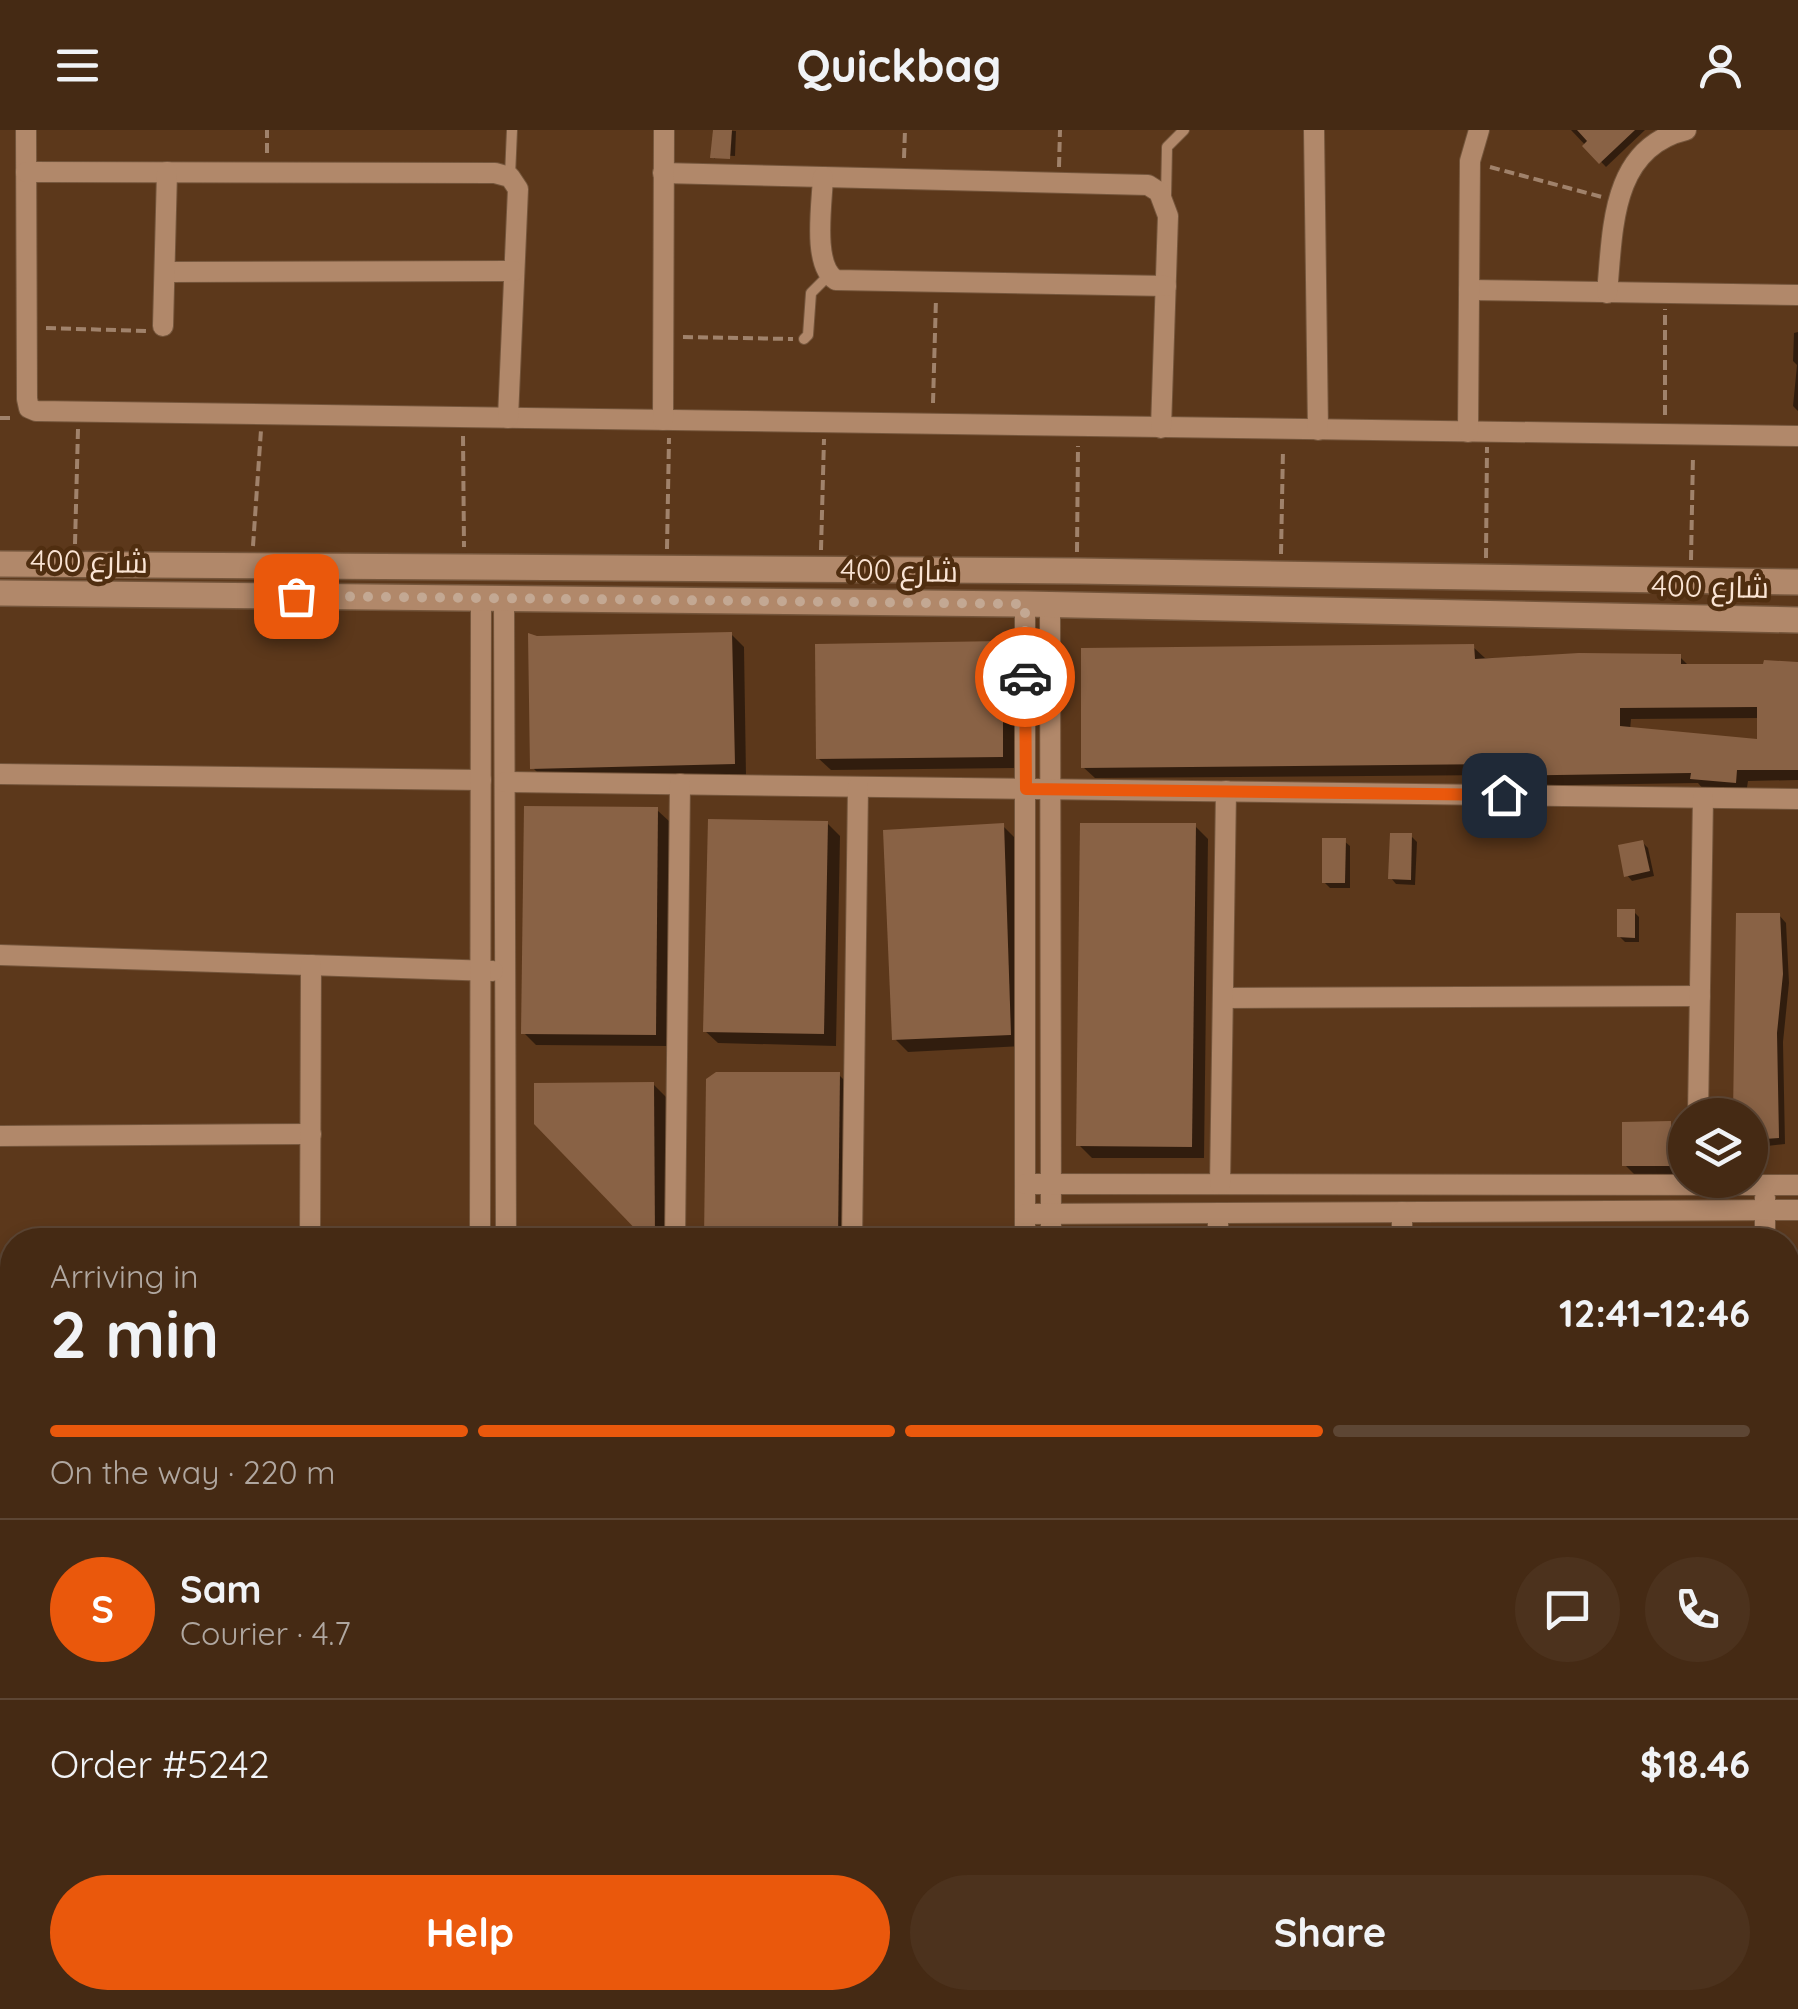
<!DOCTYPE html>
<html lang="en">
<head>
<meta charset="utf-8">
<style>
  :root { --surface:#452a14; --page:#4c321d; --text:#f1f3f6; --muted:#b0a7a0; --line:#5d4634; --accent:#ea580c }
  body { margin:0; font-family:Quicksand,Cairo,sans-serif; background:var(--page); color:var(--text); height:100vh; display:flex; flex-direction:column; font-size:38px; white-space:nowrap }
  * { box-sizing:border-box; margin:0 }
  p { font-size:32px; color:var(--muted) }
  .icon { flex:none; width:55px; height:55px; fill:none; stroke:currentColor; stroke-width:2; stroke-linecap:round; stroke-linejoin:round }
  .map { position:relative; flex:1; overflow:hidden }
  .drawer { position:absolute; left:0px; top:1098px; width:1800px; height:782px; display:flex; flex-direction:column; background:var(--surface); border-radius:40px 40px 0 0; box-shadow:0 5px 15px #0003,0 0 0 2px var(--line) }
  .drawer>* { flex:none }
  .buttons { position:absolute; left:1668px; top:968px; display:grid; gap:20px }
  .buttons a { display:grid; place-items:center; width:100px; height:100px; border-radius:50%; background:var(--surface); box-shadow:0 5px 15px #0003,0 0 0 2px var(--line); font-size:50px }
  .pin { position:absolute; display:grid; place-items:center; width:85px; height:85px; color:#fff; margin:-42px; border-radius:20px; box-shadow:0 5px 15px #0006 }
  .courier { position:absolute; display:grid; place-items:center; width:100px; height:100px; margin:-50px; border:8px solid #ea580c; border-radius:50%; background:#fff; color:#222; box-shadow:0 2px 12px #0007 }
  .summary em { font-style:normal; font-weight:700 }
  .summary div { display:flex; flex-direction:column-reverse }
  .summary { display:flex; align-items:center; justify-content:space-between; height:170px; padding:0 50px }
  h1 { font-size:65px; font-weight:700; line-height:75px }
  .bar { display:grid; grid-template-columns:repeat(4,1fr); gap:15px 10px; align-content:center; height:120px; padding:0 50px }
  .bar i { height:12px; border-radius:8px; background:var(--line) }
  .bar .selected { background:var(--accent) }
  .bar p { grid-column:span 4 }
  .line { display:flex; align-items:center; gap:25px; padding:0 50px; border-top:2px solid var(--line) }
  .line div { flex:1 }
  .round { display:grid; place-items:center; flex:none; width:105px; height:105px; border-radius:52px; background:var(--page) }
  .cta { display:flex; gap:20px; margin-top:auto; padding:20px 50px }
  .cta a { flex:1; height:115px; border-radius:60px; background:var(--accent); color:#fff; font-size:40px; font-weight:700; line-height:115px; text-align:center }
  .cta a+a { background:var(--page); color:var(--text) }
  header { display:flex; justify-content:space-between; align-items:center; height:130px; padding:0 50px; background:var(--surface); font-size:45px; font-weight:700 }
  .map>svg:first-child { display:block }
  .shadow { fill:#0007; fill-rule:evenodd }
  .building { fill:#896245; fill-rule:evenodd }
  .lines { fill:none; stroke-linecap:round; stroke-linejoin:round }
  .service-casing { stroke:#74553b; stroke-width:12 }
  .minor-casing { stroke:#74553b; stroke-width:22 }
  .tertiary-casing { stroke:#74553b; stroke-width:28 }
  .path { stroke:#a0826b; stroke-width:4; stroke-dasharray:10 5; stroke-linecap:butt }
  .service { stroke:#b1886a; stroke-width:10 }
  .minor { stroke:#b1886a; stroke-width:20 }
  .tertiary { stroke:#b1886a; stroke-width:25 }
  .done { stroke:#c3a893; stroke-width:10; stroke-dasharray:0 18 }
  .route { stroke:#ea580c; stroke-width:12 }
  .labels { text-anchor:middle; dominant-baseline:central; stroke-width:9; stroke-linejoin:round; paint-order:stroke }
  .street-label { font-size:30px; fill:#fae4d4; stroke:#502e10 }
</style>
</head>
<body>
<header><svg class="icon" aria-label="menu" viewBox="0 0 24 24"><path d="M4 6h16M4 12h16M4 18h16"/></svg>Quickbag<svg class="icon" aria-label="person" viewBox="0 0 24 24"><circle cx="12" cy="8" r="4"/><path d="M4 21q1-7 8-7t8 7"/></svg></header>
<div class="map">
<svg width="1798" height="1879" viewBox="0 0 1798 1879">
  <rect width="100%" height="100%" fill="#5c381b"/>
  <g class="shadow">
    <polygon points="715,0 736,1 735,26 715,25 715,29 713,27"/>
    <polygon points="1571,0 1645,0 1606,37"/>
    <polygon points="1798,202 1798,281 1793,276 1797,235 1793,231 1794,203"/>
    <polygon points="731,504 744,517 746,646 545,650 533,638"/>
    <polygon points="1002,514 1014,526 1015,638 831,640 818,628"/>
    <path d="M 1473,517 L 1485,528 L 1680,527 L 1690,537 L 1798,535 L 1798,650 L 1748,651 L 1746,664 L 1704,660 L 1698,653 L 1513,656 L 1501,645 L 1095,648 L 1083,637 ZM 1759,588 L 1760,612 L 1630,600 L 1631,589 Z"/>
    <polygon points="657,680 670,692 667,916 536,915 524,903"/>
    <polygon points="827,693 840,706 836,916 718,913 705,901"/>
    <polygon points="1003,696 1015,708 1023,916 908,922 895,909"/>
    <polygon points="1195,696 1208,709 1204,1028 1092,1028 1079,1015"/>
    <polygon points="1411,706 1417,712 1415,755 1396,754 1391,748"/>
    <polygon points="1344,711 1350,716 1350,758 1330,758 1324,752"/>
    <polygon points="1642,712 1648,718 1654,746 1632,751 1627,745"/>
    <polygon points="1634,782 1639,787 1639,812 1625,812 1619,806"/>
    <polygon points="1779,785 1786,793 1789,853 1783,912 1785,1014 1750,1018 1750,985 1736,985"/>
    <polygon points="839,945 852,958 851,1110 707,1110"/>
    <polygon points="653,954 666,967 666,1110 649,1110"/>
    <polygon points="1670,994 1679,1003 1680,1044 1634,1044 1625,1035"/>
    <polygon points="1798,1199 1798,1241 1796,1239"/>
    <polygon points="1788,1438 1798,1448 1798,1476 1788,1487"/>
    <polygon points="0,1772 12,1772 12,1865 0,1866"/>
    <polygon points="49,1868 95,1868 96,1879 49,1879"/>
    <polygon points="304,1868 349,1868 349,1879 303,1879"/>
    <polygon points="376,1868 428,1868 427,1879 376,1879"/>
    <polygon points="738,1868 794,1868 792,1879 742,1879 742,1868"/>
    <polygon points="1210,1868 1283,1868 1278,1872 1284,1879 1199,1879"/>
    <polygon points="1316,1868 1352,1868 1363,1879 1305,1879"/>
    <polygon points="518,1874 523,1879 475,1879 475,1875"/>
  </g>
  <g class="building">
    <polygon points="713,0 732,0 730,29 710,28"/>
    <polygon points="1577,0 1635,0 1599,34 1582,16 1587,11"/>
    <polygon points="732,502 735,634 530,639 528,503 537,506"/>
    <polygon points="1003,511 1003,627 816,629 815,514"/>
    <path d="M 1474,514 L 1475,529 L 1579,523 L 1681,524 L 1681,534 L 1763,534 L 1764,530 L 1798,532 L 1798,640 L 1737,640 L 1736,653 L 1690,649 L 1691,643 L 1499,646 L 1499,634 L 1081,638 L 1081,518 ZM 1757,577 L 1757,609 L 1620,596 L 1620,578 Z"/>
    <polygon points="524,676 658,677 656,905 521,904"/>
    <polygon points="708,689 828,691 824,904 703,902"/>
    <polygon points="1004,693 1011,905 892,910 883,700"/>
    <polygon points="1080,693 1196,693 1192,1017 1076,1016"/>
    <polygon points="1390,703 1412,703 1411,750 1388,749"/>
    <polygon points="1322,708 1346,708 1345,753 1322,753"/>
    <polygon points="1643,710 1650,741 1624,747 1618,715"/>
    <polygon points="1617,779 1635,779 1635,808 1617,807"/>
    <polygon points="1736,783 1780,783 1783,844 1777,903 1779,1008 1750,1010 1750,985 1733,985"/>
    <polygon points="716,942 840,942 838,1110 704,1110 706,949"/>
    <polygon points="654,952 655,1110 646,1110 534,994 534,953"/>
    <polygon points="1671,991 1672,1036 1622,1036 1622,992"/>
  </g>
  <g class="lines">
    <defs>
      <g id="service">
        <polyline points="510,46 512,0"/>
        <polyline points="1166,68 1167,17 1184,0"/>
        <polyline points="804,209 808,205 811,163 828,146"/>
      </g>
      <g id="minor">
        <polyline points="26,0 27,269 29,278 36,281 1798,306"/>
        <polyline points="1314,0 1318,300"/>
        <polyline points="26,42 495,43 510,47 518,59 508,288"/>
        <polyline points="663,43 1148,55 1159,62 1168,86 1161,298"/>
        <path d="M 823,47 C 822,74 812,136 836,150 L 1166,156"/>
        <polyline points="165,142 514,141"/>
        <polyline points="1469,160 1798,165"/>
        <path d="M 1607,163 C 1613,101 1610,18 1686,0"/>
        <polyline points="163,196 167,42"/>
        <polyline points="663,290 664,0"/>
        <polyline points="1468,302 1470,31 1479,0"/>
        <polyline points="504,468 506,1110"/>
        <polyline points="1025,474 1025,1110"/>
        <polyline points="1050,475 1051,1110"/>
        <polyline points="0,644 481,650"/>
        <polyline points="505,652 1798,669"/>
        <polyline points="0,825 493,841"/>
        <polyline points="1223,868 1700,866"/>
        <polyline points="1698,985 1703,668"/>
        <polyline points="0,1006 311,1004"/>
        <polyline points="1025,1054 1798,1055"/>
        <polyline points="1220,1054 1226,661"/>
        <polyline points="1765,1067 1765,1110"/>
        <polyline points="1218,1083 1218,1110"/>
        <polyline points="1025,1084 1798,1080"/>
        <polyline points="310,1110 311,835"/>
        <polyline points="480,1110 481,468"/>
        <polyline points="675,1110 680,654"/>
        <polyline points="852,1110 858,657"/>
        <polyline points="1402,1110 1402,1082"/>
        <polyline points="1788,1269 1798,1269"/>
        <polyline points="0,1284 12,1284"/>
        <polyline points="0,1457 12,1457"/>
        <polyline points="0,1484 12,1484"/>
        <polyline points="0,1654 12,1654"/>
        <polyline points="443,1868 443,1879"/>
        <polyline points="1406,1868 1417,1879"/>
        <polyline points="109,1879 109,1868"/>
        <polyline points="258,1879 258,1868"/>
        <polyline points="610,1879 610,1868"/>
        <polyline points="636,1879 636,1868"/>
        <polyline points="800,1879 800,1868"/>
        <polyline points="1137,1879 1149,1868"/>
      </g>
      <g id="tertiary">
        <polyline points="0,434 1077,441 1798,452"/>
        <polyline points="0,463 1025,474 1798,490"/>
        <polyline points="1788,1493 1798,1484"/>
        <polyline points="1788,1539 1798,1530"/>
        <polyline points="1390,1879 1402,1868"/>
        <polyline points="1437,1879 1449,1868"/>
      </g>
    </defs>
    <use href="#service" class="service-casing"/>
    <use href="#minor" class="minor-casing"/>
    <use href="#tertiary" class="tertiary-casing"/>
    <g class="path">
      <polyline points="267,23 267,0"/>
      <polyline points="904,28 905,0"/>
      <polyline points="1059,37 1060,0"/>
      <polyline points="1490,37 1602,67"/>
      <polyline points="46,198 146,201"/>
      <polyline points="683,207 793,209"/>
      <polyline points="933,273 936,168"/>
      <polyline points="1665,285 1665,179"/>
      <polyline points="0,288 12,288"/>
      <polyline points="463,306 464,417"/>
      <polyline points="75,414 78,299"/>
      <polyline points="253,416 261,300"/>
      <polyline points="667,419 669,308"/>
      <polyline points="821,420 824,309"/>
      <polyline points="1077,422 1078,316"/>
      <polyline points="1281,424 1283,319"/>
      <polyline points="1486,428 1487,317"/>
      <polyline points="1691,430 1693,325"/>
    </g>
    <use href="#service" class="service"/>
    <use href="#minor" class="minor"/>
    <use href="#tertiary" class="tertiary"/>
  </g>
  <g class="lines">
    <polyline class="done" points="296,466 1025,474 1025,547"/>
    <polyline class="route" points="1025,547 1026,659 1504,665"/>
  </g>
  <g class="labels">
    <g class="street-label">
      <text transform="translate(89 431) rotate(1)">شارع 400</text>
      <text transform="translate(899 440) rotate(1)">شارع 400</text>
      <text transform="translate(1710 456) rotate(1)">شارع 400</text>
    </g>
  </g>
</svg>
<div class="buttons">
<a><svg class="icon" aria-label="layers" viewBox="0 0 24 24"><path d="M12 4l9 5-9 5-9-5zM3 14l9 5 9-5"/></svg></a>
</div>
<div class="pin" style="left:296px;top:466px;background:#ea580c"><svg class="icon" aria-label="bag" viewBox="0 0 24 24"><path d="M5 8h14l-1 12H6zM9 8a3 3 0 0 1 6 0"/></svg></div>
<div class="pin" style="left:1504px;top:665px;background:#1f2937"><svg class="icon" aria-label="home" viewBox="0 0 24 24"><path d="M3 11l9-7 9 7M6 9v11h12V9"/></svg></div>
<div class="courier" style="left:1025px;top:547px"><svg class="icon" aria-label="car" viewBox="0 0 24 24"><path d="M5 17H2v-5l4-1 3-4h7l3 4 3 1v5h-3M9 17h6M6 11h13"/><circle cx="7" cy="17" r="2"/><circle cx="17" cy="17" r="2"/></svg></div>
<section class="drawer">
<div class="summary"><div><h1>2 min</h1><p>Arriving in</p></div><em>12:41–12:46</em></div>
<div class="bar"><i class="selected"></i><i class="selected"></i><i class="selected"></i><i></i><p>On the way · 220 m</p></div>
<div class="line" style="height:180px"><b class="round" style="background:var(--accent);color:#fff">S</b><div><b>Sam</b><p>Courier · 4.7</p></div><a class="round"><svg class="icon" aria-label="chat" viewBox="0 0 24 24"><path d="M4 5h16v11H9l-5 4z"/></svg></a><a class="round"><svg class="icon" aria-label="phone" viewBox="0 0 24 24"><path d="M5 4h4l2 5-3 2q2 4 5 5l2-3 5 2v4C11 20 4 13 5 4z"/></svg></a></div>
<div class="line" style="height:130px"><div>Order #5242</div><b>$18.46</b></div>
<div class="cta"><a>Help</a><a>Share</a></div>
</section>
</div>
</body>
</html>
